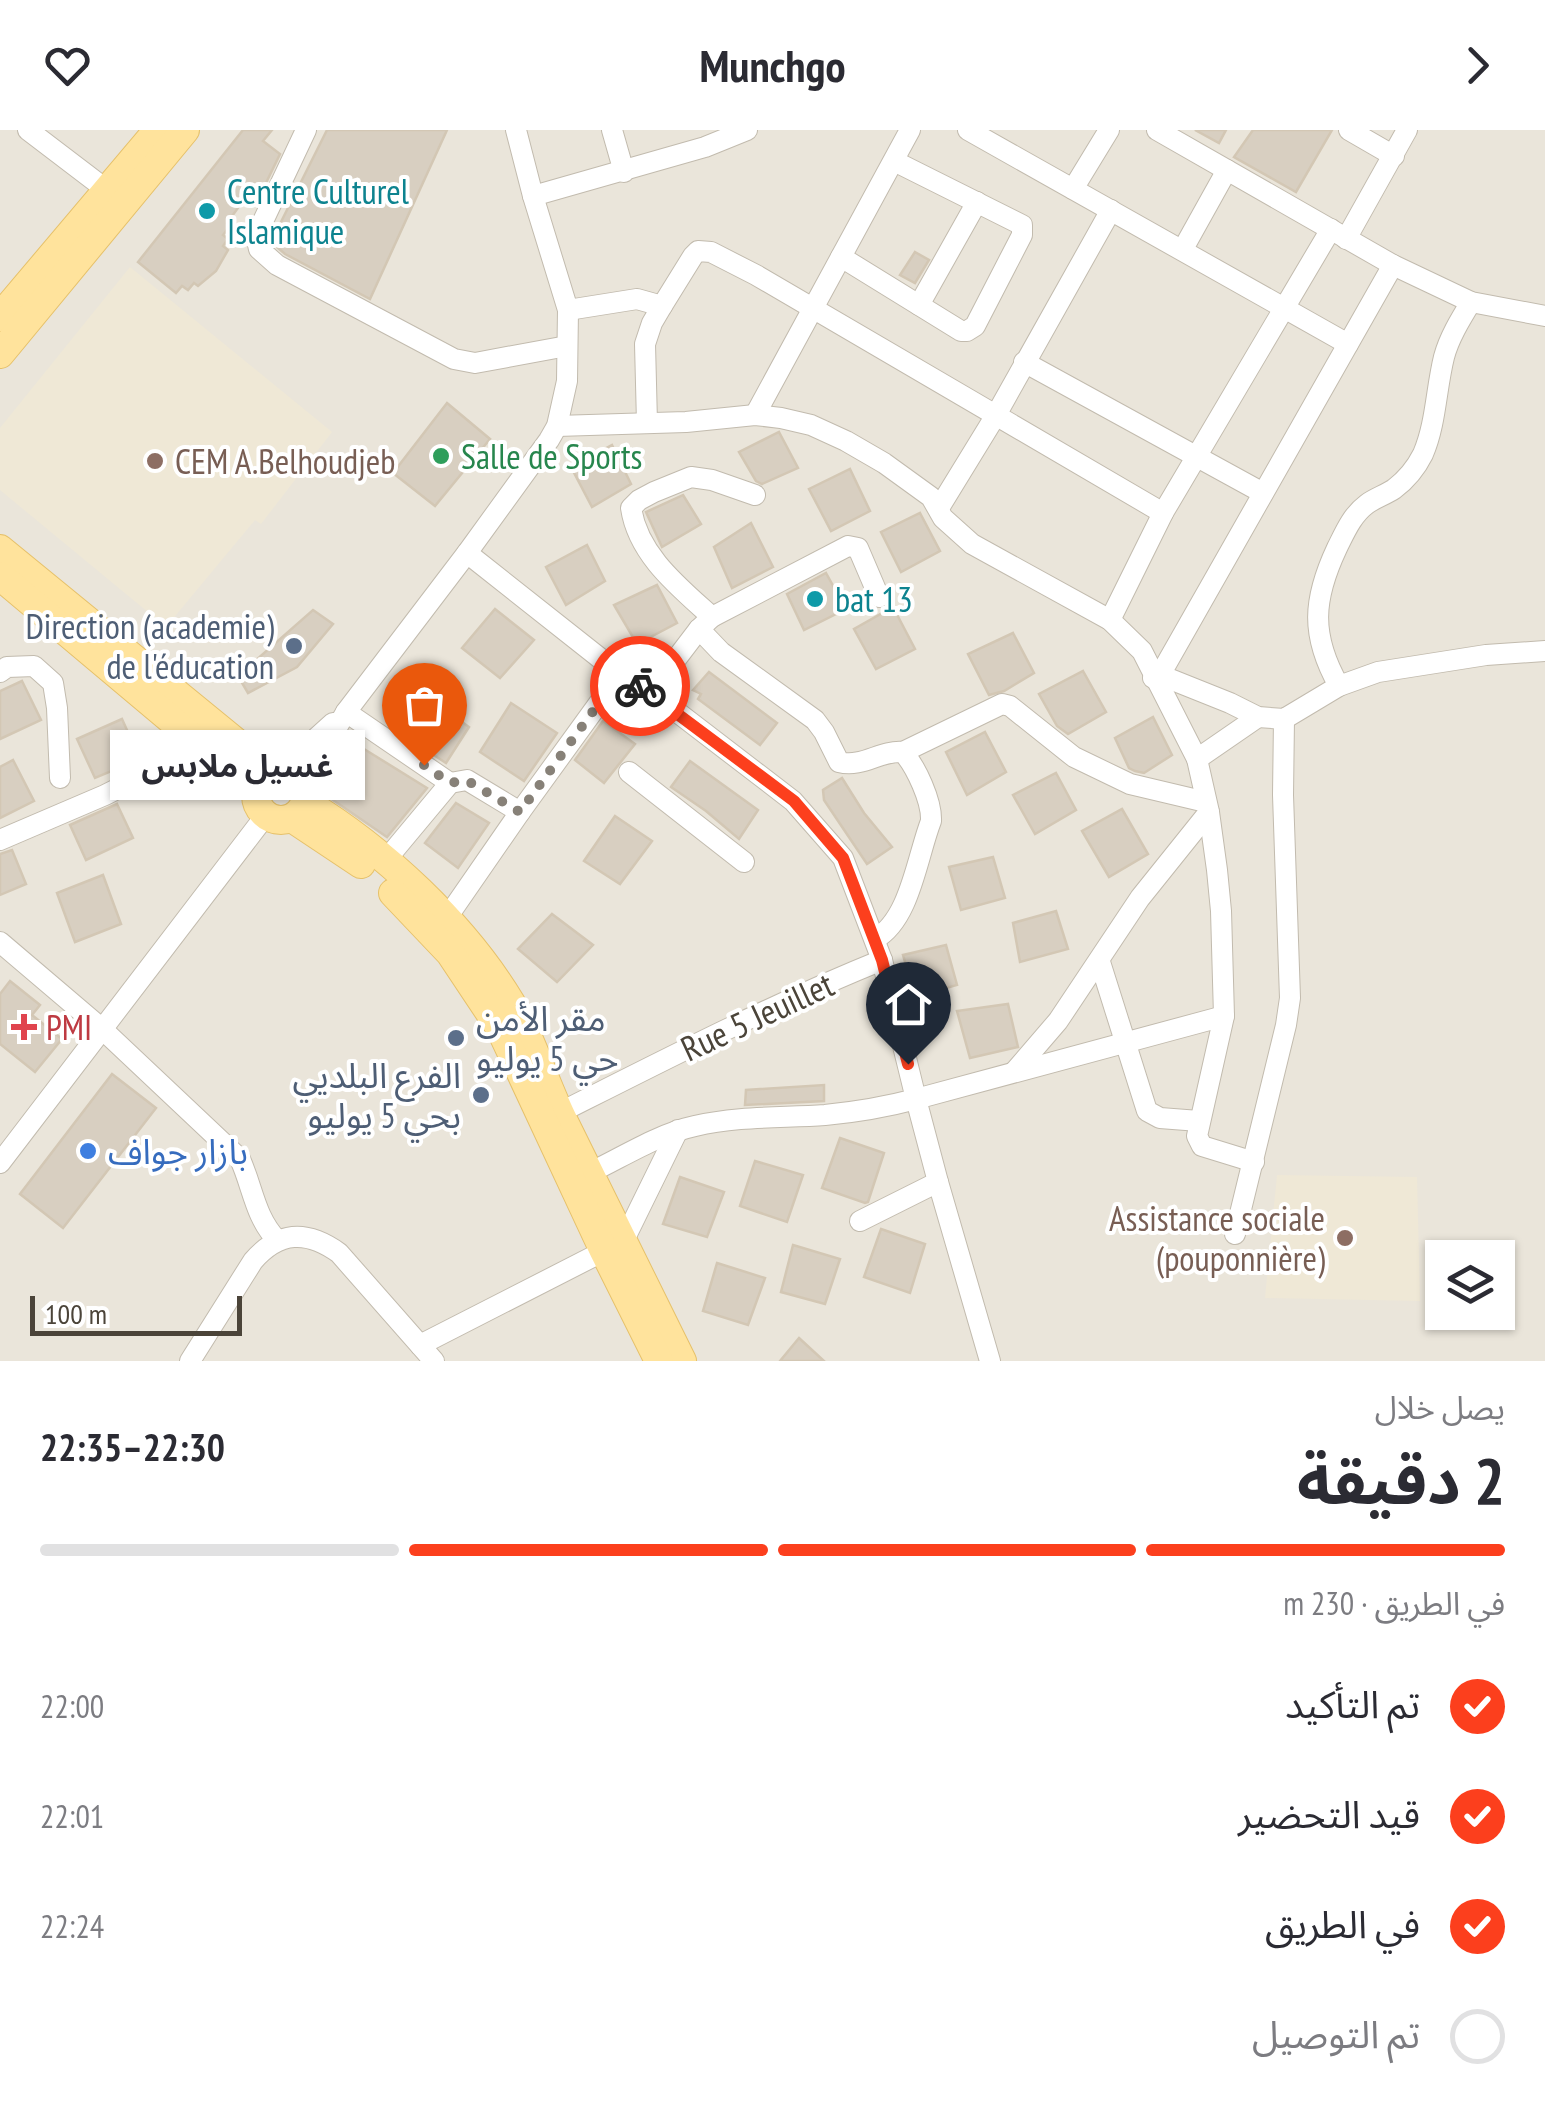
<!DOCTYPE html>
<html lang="ar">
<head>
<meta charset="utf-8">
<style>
  :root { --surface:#fff; --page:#f2f2f3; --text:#2b2b33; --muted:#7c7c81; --line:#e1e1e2; --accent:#fc3f1d }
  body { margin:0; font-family:"PT Sans Narrow","Noto Sans Arabic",sans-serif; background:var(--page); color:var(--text); direction:rtl; height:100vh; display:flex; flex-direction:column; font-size:38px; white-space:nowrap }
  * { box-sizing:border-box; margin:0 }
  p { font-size:32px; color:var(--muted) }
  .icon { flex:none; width:55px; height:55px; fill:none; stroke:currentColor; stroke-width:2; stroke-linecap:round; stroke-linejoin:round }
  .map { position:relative; height:1231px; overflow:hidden; direction:ltr }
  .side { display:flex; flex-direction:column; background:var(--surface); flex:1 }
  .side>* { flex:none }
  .controls { position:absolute; left:1425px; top:1110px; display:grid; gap:20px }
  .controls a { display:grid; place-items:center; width:90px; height:90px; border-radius:0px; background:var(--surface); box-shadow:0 2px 8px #0004; font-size:50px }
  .scale { position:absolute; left:30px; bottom:25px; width:212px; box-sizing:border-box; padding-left:10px; border:5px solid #4b4439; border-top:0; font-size:28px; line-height:35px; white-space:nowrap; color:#4b4439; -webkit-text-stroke:8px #fff; paint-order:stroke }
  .pin { position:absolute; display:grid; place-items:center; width:85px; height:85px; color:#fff; margin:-102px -42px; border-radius:50% 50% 50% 0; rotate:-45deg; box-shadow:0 0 10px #0007 }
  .pin .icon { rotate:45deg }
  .courier { position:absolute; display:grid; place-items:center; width:100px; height:100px; margin:-50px; border:8px solid #fc3f1d; border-radius:50%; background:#fff; color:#222; box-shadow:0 2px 12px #0007 }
  .bubble { position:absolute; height:70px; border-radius:0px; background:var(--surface); box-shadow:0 2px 8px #0004; font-size:32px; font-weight:700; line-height:70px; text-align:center; direction:rtl }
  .head em { font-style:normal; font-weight:700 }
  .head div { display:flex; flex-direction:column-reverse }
  .head { display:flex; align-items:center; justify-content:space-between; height:170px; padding:0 40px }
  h1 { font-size:65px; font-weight:700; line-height:75px }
  .bar { display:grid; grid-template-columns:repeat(4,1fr); gap:15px 10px; align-content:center; height:120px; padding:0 40px }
  .bar i { height:12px; border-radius:8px; background:var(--line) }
  .bar .active { background:var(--accent) }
  .bar p { grid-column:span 4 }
  ol { padding:0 40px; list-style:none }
  li { display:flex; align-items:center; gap:30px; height:110px }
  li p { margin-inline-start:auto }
  li .icon { padding:10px; border-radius:50%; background:var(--accent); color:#fff; stroke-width:4 }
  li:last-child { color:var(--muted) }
  li i { width:55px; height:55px; border:5px solid var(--line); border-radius:50% }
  header { display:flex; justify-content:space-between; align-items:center; height:130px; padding:0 40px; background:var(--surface); font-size:45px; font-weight:700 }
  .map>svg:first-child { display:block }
  .residential { fill:#eae5da; fill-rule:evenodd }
  .education { fill:#efe8d6 }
  .building { fill:#d8cfc1; stroke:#d3c7b4; stroke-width:2.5 }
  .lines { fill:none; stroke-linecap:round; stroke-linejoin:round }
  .minor-casing { stroke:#c2bbae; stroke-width:22 }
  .major-casing { stroke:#e6c16a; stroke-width:30 }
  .minor { stroke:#fff; stroke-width:20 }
  .major { stroke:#ffe39c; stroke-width:28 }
  .done { stroke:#878178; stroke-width:10; stroke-dasharray:0 18 }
  .route { stroke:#fc3f1d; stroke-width:12 }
  .culture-dot { fill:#0f9aa8; stroke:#fff; stroke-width:4 }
  .leisure-dot { fill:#2e9e5b; stroke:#fff; stroke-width:4 }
  .education-dot { fill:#8d6e63; stroke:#fff; stroke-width:4 }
  .service-dot { fill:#5c6f8a; stroke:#fff; stroke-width:4 }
  .health-dot { fill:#e0444e; stroke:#fff; stroke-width:4 }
  .shop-dot { fill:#3f7fe0; stroke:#fff; stroke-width:4 }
  .labels { text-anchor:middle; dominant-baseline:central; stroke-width:8; stroke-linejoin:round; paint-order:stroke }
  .culture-label { font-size:35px; fill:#0d838f; stroke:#fff; text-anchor:start }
  .leisure-label { font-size:35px; fill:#27864d; stroke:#fff; text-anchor:start }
  .education-label { font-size:35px; fill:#785e54; stroke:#fff; text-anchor:start }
  .service-label { font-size:35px; fill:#4e5e75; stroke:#fff; text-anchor:end }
  .street-label { font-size:35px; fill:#4b4439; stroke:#fff }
  .health-label { font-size:35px; fill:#be3a42; stroke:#fff; text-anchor:start }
  .shop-label { font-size:35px; fill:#366cbe; stroke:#fff; text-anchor:start }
</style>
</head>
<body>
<header><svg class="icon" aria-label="forward" viewBox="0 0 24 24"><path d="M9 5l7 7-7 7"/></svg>Munchgo<svg class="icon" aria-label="heart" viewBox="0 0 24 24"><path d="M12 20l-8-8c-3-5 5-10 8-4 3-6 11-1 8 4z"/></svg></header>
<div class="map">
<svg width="1545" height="1231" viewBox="0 0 1545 1231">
  <rect width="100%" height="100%" fill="#f6f3ec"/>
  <path class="residential" d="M 0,0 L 1545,0 L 1545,1231 L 0,1231 ZM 1442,1128 L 1498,1128 L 1498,1182 L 1442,1182 Z"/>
  <g class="education">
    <polygon points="130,137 332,302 261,394 255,390 166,497 0,360 0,298"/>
    <polygon points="1277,1045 1417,1047 1420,1171 1265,1168"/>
  </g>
  <g class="building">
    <polygon points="243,0 272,0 263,11 280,24 263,59 254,69 248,64 227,93 230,96 223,105 228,109 223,116 228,120 216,141 198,156 194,153 188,160 182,156 176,163 138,132"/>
    <polygon points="327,0 447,0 370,169 285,124 271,112"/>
    <polygon points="1195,0 1226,0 1219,13"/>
    <polygon points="1253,0 1332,0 1296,62 1234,27"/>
    <polygon points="915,122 929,130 915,153 900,145"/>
    <polygon points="447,273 490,309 435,376 393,343"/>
    <polygon points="779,302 798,338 762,354 756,351 739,322"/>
    <polygon points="612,315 631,354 592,377 571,337"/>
    <polygon points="850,339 870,381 831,401 809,359"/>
    <polygon points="683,365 701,394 662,417 646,382"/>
    <polygon points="920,383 940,421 901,442 881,402"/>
    <polygon points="751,393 773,437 732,458 714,417"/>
    <polygon points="587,415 605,451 566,475 546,437"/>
    <polygon points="826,443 846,479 804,500 787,464"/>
    <polygon points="657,455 677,493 637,514 614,475"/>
    <polygon points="893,477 915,519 876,539 854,499"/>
    <polygon points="495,479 534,510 500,548 462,518"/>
    <polygon points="313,480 333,494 297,537 248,563 238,546"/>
    <polygon points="1013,503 1034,543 1004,561 989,565 968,524"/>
    <polygon points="1083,541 1106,582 1068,604 1057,596 1039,564"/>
    <polygon points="709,542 777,593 760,615 698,569 701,564 693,560"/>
    <polygon points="22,551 41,590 0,609 0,561"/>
    <polygon points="430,569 469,597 446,633 405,606"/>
    <polygon points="511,573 557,603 524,651 480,622"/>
    <polygon points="1153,587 1172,625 1144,643 1135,641 1129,638 1115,608"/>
    <polygon points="122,589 140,629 95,648 77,609"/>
    <polygon points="603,591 635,614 604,653 575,630"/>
    <polygon points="985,602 1006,642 967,665 946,622"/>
    <polygon points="364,619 427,658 387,707 330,668"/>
    <polygon points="13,630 34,671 0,688 0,637"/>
    <polygon points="690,631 758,680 739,709 706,681 671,657"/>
    <polygon points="1056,643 1076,680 1035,704 1013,665"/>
    <polygon points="842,648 864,683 892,717 867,734 824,670 823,660"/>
    <polygon points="456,673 489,693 458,738 425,713"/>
    <polygon points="117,674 133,708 86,730 70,695"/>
    <polygon points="1122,679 1148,724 1109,747 1082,701"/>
    <polygon points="615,686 652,711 620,754 584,731"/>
    <polygon points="12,720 26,754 0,765 0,724"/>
    <polygon points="993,727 1005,768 961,780 949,737"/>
    <polygon points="103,745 121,794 75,812 57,763"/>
    <polygon points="1056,781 1068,819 1020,832 1013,793"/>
    <polygon points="552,784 593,815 557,852 518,819"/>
    <polygon points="946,815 957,855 915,867 903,825"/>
    <polygon points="10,851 40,875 32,885 62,909 35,942 0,914 0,864"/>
    <polygon points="1008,874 1018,917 970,928 957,881"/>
    <polygon points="112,944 156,978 63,1098 20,1064"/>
    <polygon points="824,955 824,971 745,975 746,960"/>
    <polygon points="840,1008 884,1023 868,1072 865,1073 822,1058"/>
    <polygon points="755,1031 803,1045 787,1092 740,1076"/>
    <polygon points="680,1047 724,1062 707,1107 663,1094"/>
    <polygon points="881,1099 925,1114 910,1163 864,1147"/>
    <polygon points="793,1115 840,1129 825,1174 781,1162"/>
    <polygon points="717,1133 765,1148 748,1195 703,1181"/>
    <polygon points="799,1208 824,1231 780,1231"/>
  </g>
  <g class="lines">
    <defs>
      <g id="minor">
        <polyline points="28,0 108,61"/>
        <polyline points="306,0 256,106 259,119 277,135 454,229 475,233 567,216"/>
        <polyline points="612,0 624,42"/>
        <polyline points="968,0 1348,214"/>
        <polyline points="1157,0 1393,135 1471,172 1545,186"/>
        <polyline points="1349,0 1394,26"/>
        <polyline points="1073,59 1109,0"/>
        <polyline points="533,66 705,17 747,0"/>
        <polyline points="1346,109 1407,0"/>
        <polyline points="1183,119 1227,40"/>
        <polyline points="841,127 961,201 967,201 975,196 1022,105 1022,95 894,31"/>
        <polyline points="919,175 977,72"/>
        <polyline points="662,176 693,126 698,121 711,122 756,145 1163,383"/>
        <polyline points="568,180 637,169 662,176 652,193 645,214 647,293"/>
        <polyline points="1024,232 1263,363"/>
        <polyline points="755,285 910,0"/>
        <polyline points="557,296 686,292 755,285 781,288 811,295 846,311 884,333 931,367 943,388 972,414 1110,490 1142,521 1197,629 1209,682 1217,740 1221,781 1224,886 1197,1006 1202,1016 1254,1032"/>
        <polyline points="939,378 996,285 1111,80"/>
        <path d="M 467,423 L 620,544 L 651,562 L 793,671 L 843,728 L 882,830 L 916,969 C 886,977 856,982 825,985 C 782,988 737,986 695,996 C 658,1004 623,1027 589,1043"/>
        <path d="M 712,487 C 679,457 638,425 631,378 L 639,370 L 654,362 L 691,347 L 712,350 L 755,365"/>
        <polyline points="1110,490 1163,383 1331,99"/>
        <path d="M 699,499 L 721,522 L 815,590 L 824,602 L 839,632 C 863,638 880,620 903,622 C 916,637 932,671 931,691 C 917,727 910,790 875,809"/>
        <polyline points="0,542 7,537 34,536 53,553 57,578 60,648"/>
        <polyline points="1160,545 1230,573 1258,587 1284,589 1339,556 1378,542 1486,525 1545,521"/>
        <polyline points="1153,548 1160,545 1393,135"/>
        <path d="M 1339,556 C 1310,505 1313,469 1337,418 C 1345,402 1352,385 1367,374 C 1375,368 1385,365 1394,359 C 1406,350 1416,338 1423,324 C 1436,294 1436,259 1444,227 C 1449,208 1460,190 1471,172"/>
        <polyline points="651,562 699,499 712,487 848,416 858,418 879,467"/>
        <polyline points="346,582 450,653"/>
        <polyline points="903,622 1002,574 1010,576 1074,627 1130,654 1206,672"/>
        <polyline points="1197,629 1258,587"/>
        <polyline points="282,639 333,593"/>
        <polyline points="629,642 744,732"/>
        <polyline points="450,653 467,650 520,682"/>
        <polyline points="304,654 346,582 467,423 549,310 557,296 567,251 568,180 533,66 516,0"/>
        <polyline points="0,710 105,665 204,615"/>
        <polyline points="385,731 450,653"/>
        <polyline points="446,789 520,682 620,544"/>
        <path d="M 0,812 L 101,898 L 240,1029 C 253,1058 255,1087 277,1110"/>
        <polyline points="1100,832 1147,981 1160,988 1199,991"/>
        <polyline points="1015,941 1058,891 1140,768 1209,682"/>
        <path d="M 559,983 C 666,929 771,875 882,830"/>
        <polyline points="0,1033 266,685"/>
        <polyline points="860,1091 938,1052"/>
        <polyline points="1235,1104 1286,895 1290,868 1283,665 1284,589"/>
        <polyline points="624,1110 678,1000"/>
        <polyline points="420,1215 604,1121"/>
        <path d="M 190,1231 L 253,1131 C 279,1101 307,1100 339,1123 L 434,1231"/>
        <polyline points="990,1231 938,1052 916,969 1224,886"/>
      </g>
      <g id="major">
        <polyline points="0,187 158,0"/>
        <polyline points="0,224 185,0"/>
        <polyline points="0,419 271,641"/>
        <polyline points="0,446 256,661"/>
        <circle cx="281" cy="665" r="25"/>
        <path d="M 305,672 C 383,719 464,795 511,873 C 532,909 545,954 564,992 C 603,1071 642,1151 682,1231"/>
        <polyline points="292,688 361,734"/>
        <polyline points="393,763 450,823 500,898 604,1121 659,1231"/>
      </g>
    </defs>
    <use href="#minor" class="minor-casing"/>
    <use href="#major" class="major-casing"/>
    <use href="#minor" class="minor"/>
    <use href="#major" class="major"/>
  </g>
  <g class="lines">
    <polyline class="done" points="424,635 450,653 466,650 520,682 620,544 640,556"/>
    <polyline class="route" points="640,556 794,671 843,728 882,830 908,934"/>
  </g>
  <g class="culture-dot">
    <circle cx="207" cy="81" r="10"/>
    <circle cx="815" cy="469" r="10"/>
  </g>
  <circle class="leisure-dot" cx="441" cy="326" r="10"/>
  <g class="education-dot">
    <circle cx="155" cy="331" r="10"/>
    <circle cx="1345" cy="1108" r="10"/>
  </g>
  <g class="service-dot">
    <circle cx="294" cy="516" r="10"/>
    <circle cx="456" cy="908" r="10"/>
    <circle cx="481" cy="965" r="10"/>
  </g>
  <path class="health-dot" d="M19 882h10v10h10v10h-10v10h-10v-10h-10v-10h10z"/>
  <circle class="shop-dot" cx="88" cy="1021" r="10"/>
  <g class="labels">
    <g class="culture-label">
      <text x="227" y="61">Centre Culturel<tspan x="227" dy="40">Islamique</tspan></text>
      <text x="835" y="469">bat 13</text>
    </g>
    <g class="leisure-label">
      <text x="461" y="326">Salle de Sports</text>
    </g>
    <g class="education-label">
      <text x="175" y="331">CEM A.Belhoudjeb</text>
      <text x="1325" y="1088" text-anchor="end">Assistance sociale<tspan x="1325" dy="40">(pouponnière)</tspan></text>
    </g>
    <g class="service-label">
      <text x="274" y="496">Direction (academie)<tspan x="274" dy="40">de l'éducation</tspan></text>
      <text x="476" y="888" text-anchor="start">مقر الأمن<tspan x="476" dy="40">حي 5 يوليو</tspan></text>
      <text x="461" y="945">الفرع البلديي<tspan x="461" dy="40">بحي 5 يوليو</tspan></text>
    </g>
    <g class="street-label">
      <text transform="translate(757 886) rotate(-25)">Rue 5 Jeuillet</text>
    </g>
    <g class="health-label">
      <text x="46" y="897">PMI</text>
    </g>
    <g class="shop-label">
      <text x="108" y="1021">بازار جواف</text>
    </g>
  </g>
</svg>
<div class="controls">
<a><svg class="icon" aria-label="layers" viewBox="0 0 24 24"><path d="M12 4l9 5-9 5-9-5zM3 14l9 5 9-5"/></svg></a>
</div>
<div class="scale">100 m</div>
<div class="pin" style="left:424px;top:635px;background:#ea580c"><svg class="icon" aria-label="bag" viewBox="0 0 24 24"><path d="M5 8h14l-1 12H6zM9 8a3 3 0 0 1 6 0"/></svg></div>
<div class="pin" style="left:908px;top:934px;background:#1f2937"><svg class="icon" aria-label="home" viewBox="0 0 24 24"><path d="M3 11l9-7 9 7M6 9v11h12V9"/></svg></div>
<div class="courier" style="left:640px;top:556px"><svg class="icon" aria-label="bike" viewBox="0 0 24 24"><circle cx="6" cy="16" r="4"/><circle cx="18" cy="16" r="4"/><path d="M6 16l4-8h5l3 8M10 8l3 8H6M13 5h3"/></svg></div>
<div class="bubble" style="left:110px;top:600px;width:255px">غسيل ملابس</div>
</div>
<section class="side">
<div class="head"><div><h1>2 دقيقة</h1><p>يصل خلال</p></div><em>22:30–22:35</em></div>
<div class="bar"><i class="active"></i><i class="active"></i><i class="active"></i><i></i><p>في الطريق · 230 m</p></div>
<ol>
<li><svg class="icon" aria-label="check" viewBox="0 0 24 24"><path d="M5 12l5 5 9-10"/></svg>تم التأكيد<p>22:00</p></li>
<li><svg class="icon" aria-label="check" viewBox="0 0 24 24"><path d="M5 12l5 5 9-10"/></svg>قيد التحضير<p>22:01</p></li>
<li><svg class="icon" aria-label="check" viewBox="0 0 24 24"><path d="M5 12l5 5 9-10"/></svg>في الطريق<p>22:24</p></li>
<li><i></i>تم التوصيل</li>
</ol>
</section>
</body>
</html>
